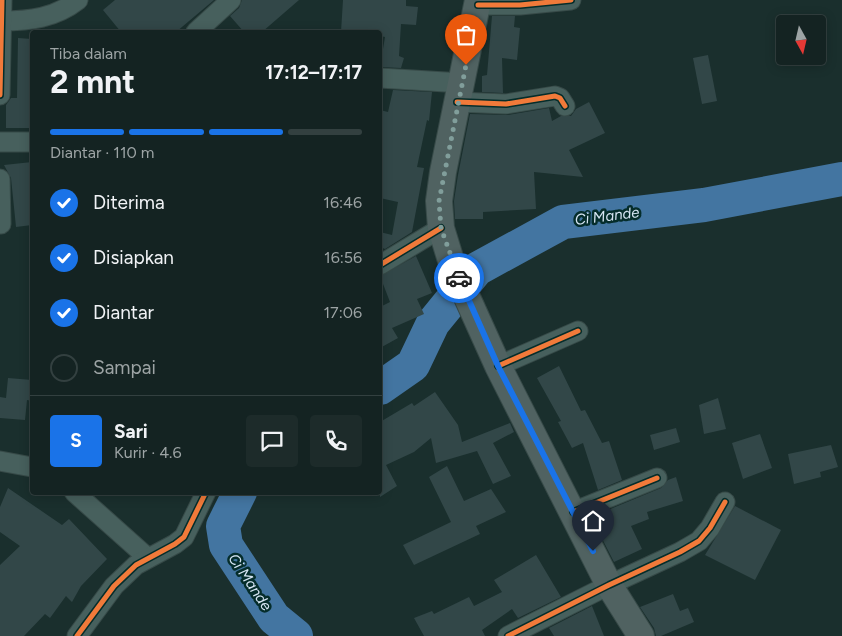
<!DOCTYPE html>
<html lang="id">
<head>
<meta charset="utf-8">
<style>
  :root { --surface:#142322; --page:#1d2b2a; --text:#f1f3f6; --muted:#9da4a5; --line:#334040; --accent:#1a73e8 }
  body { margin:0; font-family:Figtree,sans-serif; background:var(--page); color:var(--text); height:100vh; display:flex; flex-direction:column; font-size:19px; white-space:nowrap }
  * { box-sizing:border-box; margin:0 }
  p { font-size:16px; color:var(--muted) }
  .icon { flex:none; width:28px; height:28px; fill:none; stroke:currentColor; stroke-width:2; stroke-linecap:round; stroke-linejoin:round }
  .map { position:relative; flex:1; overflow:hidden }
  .drawer { position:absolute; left:30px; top:30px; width:352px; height:465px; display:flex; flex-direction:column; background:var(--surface); border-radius:5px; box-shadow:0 2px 12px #0003,0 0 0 1px var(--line) }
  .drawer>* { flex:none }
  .needle { width:32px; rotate:172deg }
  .buttons { position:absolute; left:776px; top:15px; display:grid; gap:10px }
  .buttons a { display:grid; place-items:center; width:50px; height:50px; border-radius:5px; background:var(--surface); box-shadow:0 2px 12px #0003,0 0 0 1px var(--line); font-size:25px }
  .pin { position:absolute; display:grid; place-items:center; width:42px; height:42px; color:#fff; margin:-51px -21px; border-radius:50% 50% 50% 0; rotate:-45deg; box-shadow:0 0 5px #0007 }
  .pin .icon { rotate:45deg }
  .courier { position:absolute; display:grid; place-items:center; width:50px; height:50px; margin:-25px; border:4px solid #1a73e8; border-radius:50%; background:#fff; color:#222; box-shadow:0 1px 6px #0007 }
  .overview em { font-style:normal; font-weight:700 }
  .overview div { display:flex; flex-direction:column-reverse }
  .overview { display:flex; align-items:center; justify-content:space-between; height:85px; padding:0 20px }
  h1 { font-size:32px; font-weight:700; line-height:38px }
  .bar { display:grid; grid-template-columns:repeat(4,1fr); gap:8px 5px; align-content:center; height:60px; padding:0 20px }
  .bar i { height:6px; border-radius:4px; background:var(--line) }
  .bar .on { background:var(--accent) }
  .bar p { grid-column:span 4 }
  .line { display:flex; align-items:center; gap:12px; padding:0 20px; border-top:1px solid var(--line) }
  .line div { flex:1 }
  .round { display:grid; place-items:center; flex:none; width:52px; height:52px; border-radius:5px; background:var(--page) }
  ol { padding:0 20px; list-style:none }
  li { display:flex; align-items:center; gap:15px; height:55px }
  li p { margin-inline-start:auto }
  li .icon { padding:5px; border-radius:50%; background:var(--accent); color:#fff; stroke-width:4 }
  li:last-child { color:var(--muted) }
  li i { width:28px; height:28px; border:2px solid var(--line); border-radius:50% }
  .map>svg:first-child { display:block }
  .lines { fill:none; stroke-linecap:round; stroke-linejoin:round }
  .river { stroke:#4375a1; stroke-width:34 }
  .building { fill:#324748 }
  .minor-casing { stroke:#374a48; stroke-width:21 }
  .secondary-casing { stroke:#374a48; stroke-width:28 }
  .minor { stroke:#47605d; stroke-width:19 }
  .secondary { stroke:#506261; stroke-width:26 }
  .cycleway-casing { stroke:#052d2b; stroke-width:8 }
  .cycleway { stroke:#f17a3a; stroke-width:5 }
  .done { stroke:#819e9b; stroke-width:5; stroke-dasharray:0 9 }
  .route { stroke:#1a73e8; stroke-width:6 }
  .labels { text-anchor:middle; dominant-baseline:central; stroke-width:5; stroke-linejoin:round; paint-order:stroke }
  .water-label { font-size:15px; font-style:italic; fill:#d6e5f3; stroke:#052d2b }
</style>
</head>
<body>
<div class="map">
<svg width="842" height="636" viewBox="0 0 842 636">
  <rect width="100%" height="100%" fill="#1a2f2d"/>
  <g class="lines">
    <g class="river">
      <polyline points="380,388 413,365 433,323 477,269 563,222 704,205 842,179"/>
      <polyline points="240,492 223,526 226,545 274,618 296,636"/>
    </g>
  </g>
  <g class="building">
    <polygon points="115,0 214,0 176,32 121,32 103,10"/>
    <polygon points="242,0 299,0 262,32 244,32 230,16 239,8"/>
    <polygon points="343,0 406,0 406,6 418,7 416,25 401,24 399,56 404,58 401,68 380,67 385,37 380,36 380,32 341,32"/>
    <polygon points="492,16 515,16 514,27 520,28 517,60 502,58 503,93 482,92 482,76 487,75"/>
    <polygon points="18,38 32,39 32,128 6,128 6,105 11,98 17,98"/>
    <polygon points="708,55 717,101 702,104 693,58"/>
    <polygon points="393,90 432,92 429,121 427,120 417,167 424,168 412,232 385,249 380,247 380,232 392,235 398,202 380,198 380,110 388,112"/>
    <polygon points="589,102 605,133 569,150 583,177 534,172 536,209 483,212 483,219 455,219 454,201 458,175 470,114 508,115 549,108 552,121 561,116 571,116 576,109"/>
    <polygon points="32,162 32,225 16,227 11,178 4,165"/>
    <polygon points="416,256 432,293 417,299 424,314 392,328 398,338 380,348 380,307 390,302 380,276"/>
    <polygon points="559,366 581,411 585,410 602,443 609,441 622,480 598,490 583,443 572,448 558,422 561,421 537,378"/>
    <polygon points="8,378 32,380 32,401 27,400 25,420 0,418 0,397 6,398"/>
    <polygon points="435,392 458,425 462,442 510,423 514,432 493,443 511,476 493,484 477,451 436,463 431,438 414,452 386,465 397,486 380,497 380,422 412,403 414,406"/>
    <polygon points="718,398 726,429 704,434 699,405"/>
    <polygon points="676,428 680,442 654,450 650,435"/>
    <polygon points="760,434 772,468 743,479 732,443"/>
    <polygon points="831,445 838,467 820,472 821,477 794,484 788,454"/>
    <polygon points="447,466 464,501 491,489 506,512 476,526 480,534 414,565 403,545 451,522 429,477"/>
    <polygon points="676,477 683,501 647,512 649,519 631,526 642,549 614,562 591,517 661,488 668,480"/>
    <polygon points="8,488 62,525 69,519 107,559 81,586 72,602 66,596 50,618 45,614 24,636 0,636 0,565 20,546 0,532 0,507"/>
    <polygon points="735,506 781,530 755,580 705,555"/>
    <polygon points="536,555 561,597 518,618 512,609 482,630 485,636 424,636 414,618 432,611 434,614 469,597 474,606 502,592 494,580"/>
    <polygon points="673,594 680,611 688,608 694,622 661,636 656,636 654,628 640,607"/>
    <polygon points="592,606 604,636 554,636 549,628"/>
  </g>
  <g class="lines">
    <defs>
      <g id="minor">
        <polyline points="478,5 520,5 571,0"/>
        <path d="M 1,21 C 30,21 55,18 78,0"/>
        <polyline points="196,32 231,0"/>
        <polyline points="380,78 462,83"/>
        <polyline points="0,95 2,0"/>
        <polyline points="457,102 506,104 555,96 560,98 565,106"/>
        <polyline points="0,142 32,142"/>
        <polyline points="0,179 1,224"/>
        <polyline points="380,265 441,228"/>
        <polyline points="498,366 578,331"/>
        <polyline points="0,461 32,467"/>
        <polyline points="74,492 148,558"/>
        <polyline points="573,512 657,478"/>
        <polyline points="77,636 114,586 136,565 175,544 184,537 206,492"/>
        <polyline points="508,636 609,585 680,552 699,541 710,528 725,502"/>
      </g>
      <polyline id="secondary" points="478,0 443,172 439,201 441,228 452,264 498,366 609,585 641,636"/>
    </defs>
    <use href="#minor" class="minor-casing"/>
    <use href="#secondary" class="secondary-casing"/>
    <use href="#minor" class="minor"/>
    <use href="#secondary" class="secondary"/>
    <defs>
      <g id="cycleway">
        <polyline points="478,5 520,5 571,0"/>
        <polyline points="0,95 2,0"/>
        <polyline points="457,102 506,104 555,96 560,98 565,106"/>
        <polyline points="380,265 441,228"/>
        <polyline points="498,366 578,331"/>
        <polyline points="573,512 657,478"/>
        <polyline points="77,636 114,586 136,565 175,544 184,537 206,492"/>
        <polyline points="508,636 609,585 680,552 699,541 710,528 725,502"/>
      </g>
    </defs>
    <use href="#cycleway" class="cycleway-casing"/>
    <use href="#cycleway" class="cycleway"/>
  </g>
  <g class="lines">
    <polyline class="done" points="459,278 441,228 439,201 466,65"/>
    <polyline class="route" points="459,278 498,366 593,551"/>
  </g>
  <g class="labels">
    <g class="water-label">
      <text transform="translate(607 216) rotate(-7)">Ci Mande</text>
      <text transform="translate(250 582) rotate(56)">Ci Mande</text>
    </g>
  </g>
</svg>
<div class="buttons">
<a><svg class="needle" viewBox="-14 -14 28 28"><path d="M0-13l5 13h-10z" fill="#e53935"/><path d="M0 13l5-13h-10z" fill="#9da4a5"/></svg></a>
</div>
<div class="pin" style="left:466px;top:65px;background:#ea580c"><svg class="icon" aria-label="bag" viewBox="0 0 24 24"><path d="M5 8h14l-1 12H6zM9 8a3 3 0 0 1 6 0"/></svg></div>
<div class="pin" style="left:593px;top:551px;background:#1f2937"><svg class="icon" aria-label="home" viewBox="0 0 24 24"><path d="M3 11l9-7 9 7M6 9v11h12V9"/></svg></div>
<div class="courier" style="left:459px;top:278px"><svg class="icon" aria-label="car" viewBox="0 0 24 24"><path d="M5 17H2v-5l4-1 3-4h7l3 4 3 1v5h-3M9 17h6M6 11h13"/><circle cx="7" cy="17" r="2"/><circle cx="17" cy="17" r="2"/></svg></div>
<section class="drawer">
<div class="overview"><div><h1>2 mnt</h1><p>Tiba dalam</p></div><em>17:12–17:17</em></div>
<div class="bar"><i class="on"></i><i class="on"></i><i class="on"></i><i></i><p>Diantar · 110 m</p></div>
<ol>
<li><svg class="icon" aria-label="check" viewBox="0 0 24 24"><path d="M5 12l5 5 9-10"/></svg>Diterima<p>16:46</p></li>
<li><svg class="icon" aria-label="check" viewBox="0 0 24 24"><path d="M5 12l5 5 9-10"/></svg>Disiapkan<p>16:56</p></li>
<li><svg class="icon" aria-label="check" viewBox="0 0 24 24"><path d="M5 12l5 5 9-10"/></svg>Diantar<p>17:06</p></li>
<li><i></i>Sampai</li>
</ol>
<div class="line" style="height:90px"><b class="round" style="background:var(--accent);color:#fff">S</b><div><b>Sari</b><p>Kurir · 4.6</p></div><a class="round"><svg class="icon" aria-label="chat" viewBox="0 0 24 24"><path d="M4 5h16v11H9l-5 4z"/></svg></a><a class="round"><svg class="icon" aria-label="phone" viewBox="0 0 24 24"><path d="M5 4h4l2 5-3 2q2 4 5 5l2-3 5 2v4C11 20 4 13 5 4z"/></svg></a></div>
</section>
</div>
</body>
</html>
